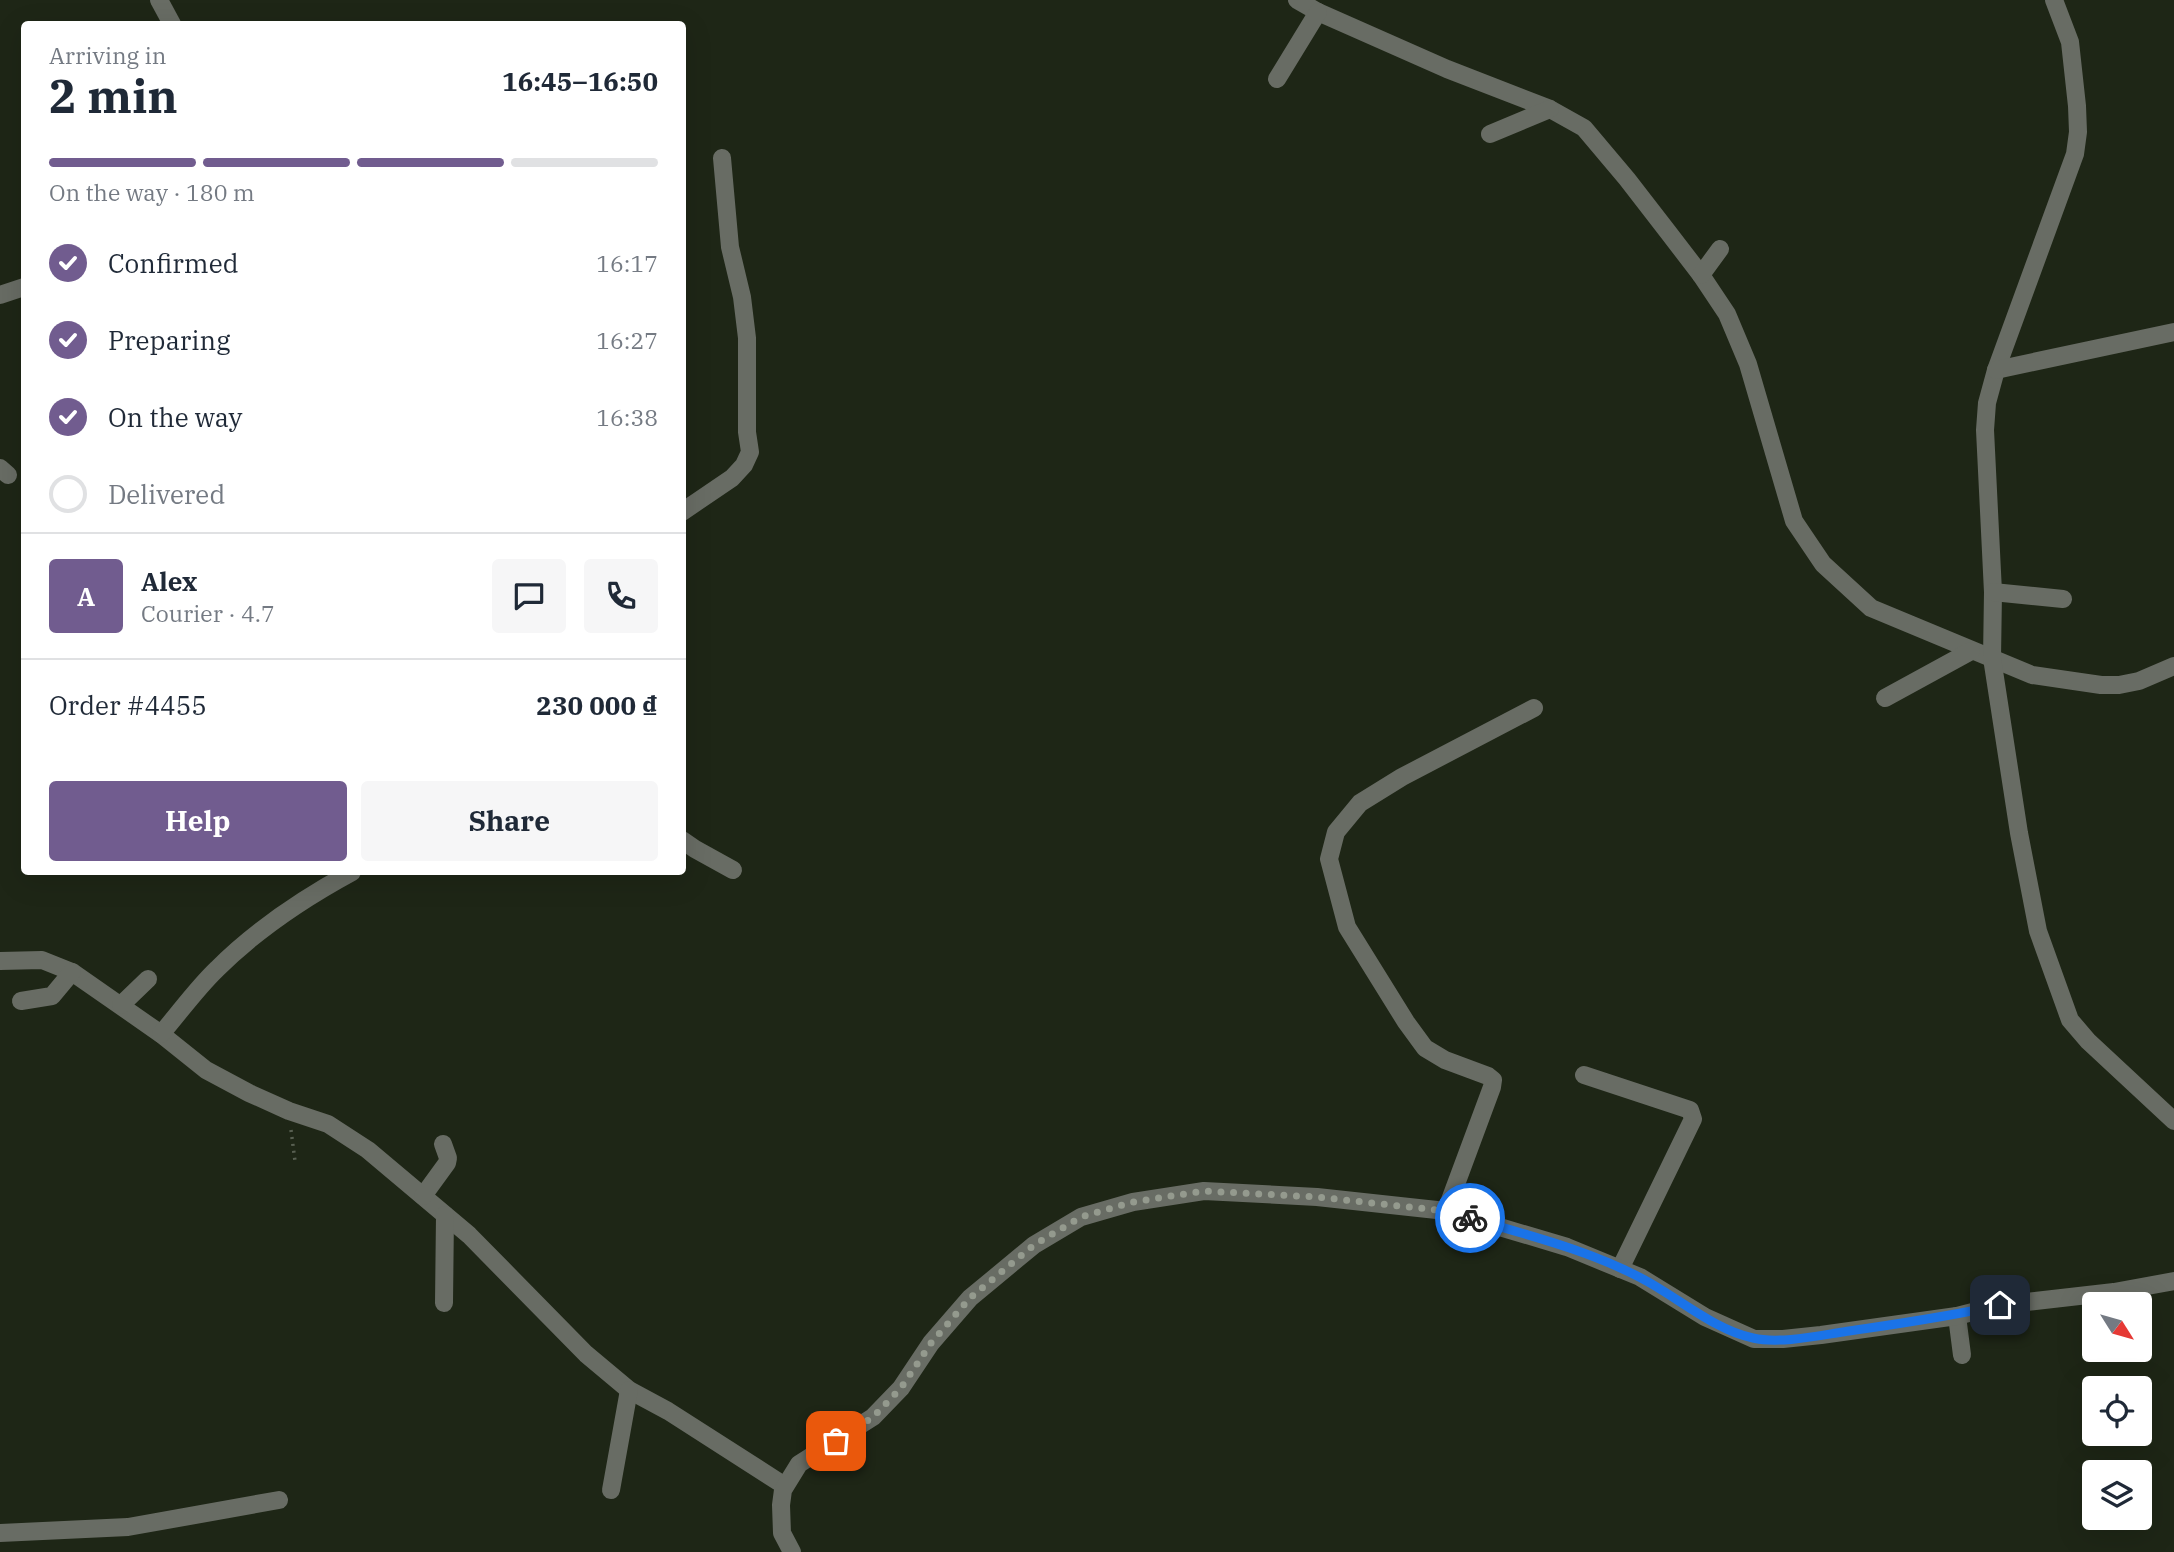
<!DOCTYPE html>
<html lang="en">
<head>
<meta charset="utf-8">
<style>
  :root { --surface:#fff; --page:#f6f6f7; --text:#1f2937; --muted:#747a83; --line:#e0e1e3; --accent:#715c8f }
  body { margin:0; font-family:"IBM Plex Serif",serif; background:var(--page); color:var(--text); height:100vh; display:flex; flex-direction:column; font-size:26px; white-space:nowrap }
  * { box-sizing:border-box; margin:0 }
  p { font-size:23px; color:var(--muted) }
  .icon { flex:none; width:38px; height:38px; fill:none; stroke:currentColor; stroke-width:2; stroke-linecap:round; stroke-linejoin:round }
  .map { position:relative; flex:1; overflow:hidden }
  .sheet { position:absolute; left:21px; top:21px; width:665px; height:854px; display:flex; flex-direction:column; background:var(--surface); border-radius:7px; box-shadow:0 7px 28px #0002 }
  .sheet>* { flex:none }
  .needle { width:46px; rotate:127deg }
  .controls { position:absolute; left:2082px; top:1292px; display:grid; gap:14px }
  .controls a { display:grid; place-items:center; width:70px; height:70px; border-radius:7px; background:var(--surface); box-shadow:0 7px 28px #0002; font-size:35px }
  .pin { position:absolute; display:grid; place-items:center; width:60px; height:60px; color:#fff; margin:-30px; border-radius:14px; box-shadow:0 4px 10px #0006 }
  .courier { position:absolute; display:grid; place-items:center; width:70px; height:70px; margin:-35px; border:5px solid #1a73e8; border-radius:50%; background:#fff; color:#222; box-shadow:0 2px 9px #0007 }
  .overview em { font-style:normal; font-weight:700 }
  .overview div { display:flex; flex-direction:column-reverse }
  .overview { display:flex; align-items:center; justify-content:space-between; height:119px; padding:0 28px }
  h1 { font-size:46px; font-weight:700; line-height:52px }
  .bar { display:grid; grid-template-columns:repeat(4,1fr); gap:10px 7px; align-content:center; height:84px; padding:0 28px }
  .bar i { height:9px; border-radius:5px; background:var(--line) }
  .bar .on { background:var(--accent) }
  .bar p { grid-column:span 4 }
  .line { display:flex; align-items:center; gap:18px; padding:0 28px; border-top:2px solid var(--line) }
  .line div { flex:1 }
  .round { display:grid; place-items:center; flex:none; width:74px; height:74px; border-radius:7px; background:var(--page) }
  ol { padding:0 28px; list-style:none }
  li { display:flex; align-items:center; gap:21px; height:77px }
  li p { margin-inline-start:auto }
  li .icon { padding:7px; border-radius:50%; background:var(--accent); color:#fff; stroke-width:4 }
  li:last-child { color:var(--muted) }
  li i { width:38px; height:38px; border:4px solid var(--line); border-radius:50% }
  .primary-button { display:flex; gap:14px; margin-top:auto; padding:14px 28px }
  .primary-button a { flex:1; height:80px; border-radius:7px; background:var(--accent); color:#fff; font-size:28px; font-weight:700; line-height:80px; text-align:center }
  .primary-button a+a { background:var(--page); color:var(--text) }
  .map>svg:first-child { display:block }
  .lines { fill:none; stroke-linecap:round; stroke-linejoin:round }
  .path { stroke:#596052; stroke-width:3.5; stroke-dasharray:2 5; stroke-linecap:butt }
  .minor { stroke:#686c64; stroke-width:18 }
  .done { stroke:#949a8e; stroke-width:7; stroke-dasharray:0 12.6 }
  .route { stroke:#1a73e8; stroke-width:9 }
</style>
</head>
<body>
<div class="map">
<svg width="2174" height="1552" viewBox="0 0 2174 1552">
  <rect width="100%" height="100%" fill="#1e2616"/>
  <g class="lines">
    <g class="path">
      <polyline points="682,721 686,725"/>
      <polyline points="291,1130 295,1161"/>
    </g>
    <g class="minor">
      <polyline points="159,0 172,24"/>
      <polyline points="1297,0 1318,12 1447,69 1550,109 1584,128 1627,179 1668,232 1701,275 1727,314 1748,364 1794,521 1823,564 1871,608 2032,675 2101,685 2119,685 2139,681 2174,666"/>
      <polyline points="2054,0 2070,42 2077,106 2078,132 2075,154 1996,370 1987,403 1985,430 1993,592 1992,658 2019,833 2038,931 2070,1020 2088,1041 2174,1121"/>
      <polyline points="1277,79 1318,12"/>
      <polyline points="1490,134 1550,109"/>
      <polyline points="1701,275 1720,249"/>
      <polyline points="0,295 24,287"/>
      <polyline points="1996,370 2174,332"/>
      <polyline points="0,468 8,475"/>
      <polyline points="682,512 732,478 744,465 750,452 747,432 747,338 742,297 730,247 722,158"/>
      <polyline points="1993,592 2063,599"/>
      <polyline points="1885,698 1971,651"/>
      <polyline points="682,840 695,849 733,870"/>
      <polyline points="0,961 42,960 72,972 161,1034 206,1070 249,1093 289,1111 328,1124 368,1150 469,1235 586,1354 629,1390 668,1411 785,1486"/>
      <polyline points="21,1001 52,996 72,972"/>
      <polyline points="121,1005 148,979"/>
      <path d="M 161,1034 C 180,1012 197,988 217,969 C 257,929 304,898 352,872"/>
      <polyline points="1584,1075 1690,1110 1693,1119 1620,1269"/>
      <polyline points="423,1196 447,1163 448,1158 443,1144"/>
      <polyline points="1446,1211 1492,1087 1493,1080 1488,1076 1445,1060 1425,1048 1406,1022 1347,927 1329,859 1336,832 1360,803 1402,777 1534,708"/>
      <polyline points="444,1303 445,1215"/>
      <polyline points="1957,1316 1962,1355"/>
      <polyline points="611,1490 629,1390"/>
      <polyline points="0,1533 128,1527 279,1500"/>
      <polyline points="792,1552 782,1533 781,1505 783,1490 799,1464 873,1417 901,1388 931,1343 970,1298 1034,1245 1081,1217 1133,1202 1204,1191 1317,1197 1446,1211 1567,1247 1640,1277 1705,1317 1754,1339 1783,1339 1821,1335 1957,1316 2000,1305 2114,1292 2174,1281"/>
    </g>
  </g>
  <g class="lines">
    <polyline class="done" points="836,1441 873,1417 901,1388 931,1343 970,1298 1034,1245 1081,1217 1133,1202 1204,1191 1317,1197 1446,1211 1470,1218"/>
    <path class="route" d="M 1470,1218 C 1527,1235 1588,1250 1641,1278 C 1676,1296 1714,1330 1753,1338 C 1779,1344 1817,1336 1843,1332 C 1896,1324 1948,1317 2000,1305"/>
  </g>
</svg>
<div class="controls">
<a><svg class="needle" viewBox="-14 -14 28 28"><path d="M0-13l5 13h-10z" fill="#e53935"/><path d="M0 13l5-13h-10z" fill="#747a83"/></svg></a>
<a><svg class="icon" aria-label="locate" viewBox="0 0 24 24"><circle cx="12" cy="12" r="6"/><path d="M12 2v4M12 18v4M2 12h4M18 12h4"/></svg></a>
<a><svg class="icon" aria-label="layers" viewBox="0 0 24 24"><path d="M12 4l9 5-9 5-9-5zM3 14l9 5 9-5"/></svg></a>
</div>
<div class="pin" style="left:836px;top:1441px;background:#ea580c"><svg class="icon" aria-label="bag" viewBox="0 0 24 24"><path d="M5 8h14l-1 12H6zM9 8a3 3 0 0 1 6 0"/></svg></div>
<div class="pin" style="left:2000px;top:1305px;background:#1f2937"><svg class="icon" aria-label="home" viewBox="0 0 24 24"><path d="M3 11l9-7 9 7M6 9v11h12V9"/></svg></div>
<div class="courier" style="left:1470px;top:1218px"><svg class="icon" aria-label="bike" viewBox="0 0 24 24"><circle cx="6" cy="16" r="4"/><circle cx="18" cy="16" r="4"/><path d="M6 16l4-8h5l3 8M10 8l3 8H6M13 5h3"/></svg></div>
<section class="sheet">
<div class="overview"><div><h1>2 min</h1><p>Arriving in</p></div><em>16:45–16:50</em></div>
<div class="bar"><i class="on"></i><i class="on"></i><i class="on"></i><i></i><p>On the way · 180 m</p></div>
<ol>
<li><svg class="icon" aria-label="check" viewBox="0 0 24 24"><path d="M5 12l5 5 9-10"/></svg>Confirmed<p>16:17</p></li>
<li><svg class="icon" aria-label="check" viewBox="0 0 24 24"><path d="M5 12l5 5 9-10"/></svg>Preparing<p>16:27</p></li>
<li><svg class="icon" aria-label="check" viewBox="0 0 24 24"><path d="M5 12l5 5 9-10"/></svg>On the way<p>16:38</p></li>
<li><i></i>Delivered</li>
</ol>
<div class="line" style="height:126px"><b class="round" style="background:var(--accent);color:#fff">A</b><div><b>Alex</b><p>Courier · 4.7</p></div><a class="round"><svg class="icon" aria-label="chat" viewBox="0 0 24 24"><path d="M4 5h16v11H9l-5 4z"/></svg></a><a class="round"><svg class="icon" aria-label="phone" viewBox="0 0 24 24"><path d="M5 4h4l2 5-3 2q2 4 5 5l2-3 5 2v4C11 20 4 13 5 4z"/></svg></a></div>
<div class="line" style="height:91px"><div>Order #4455</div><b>230 000 ₫</b></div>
<div class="primary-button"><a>Help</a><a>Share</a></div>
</section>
</div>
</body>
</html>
